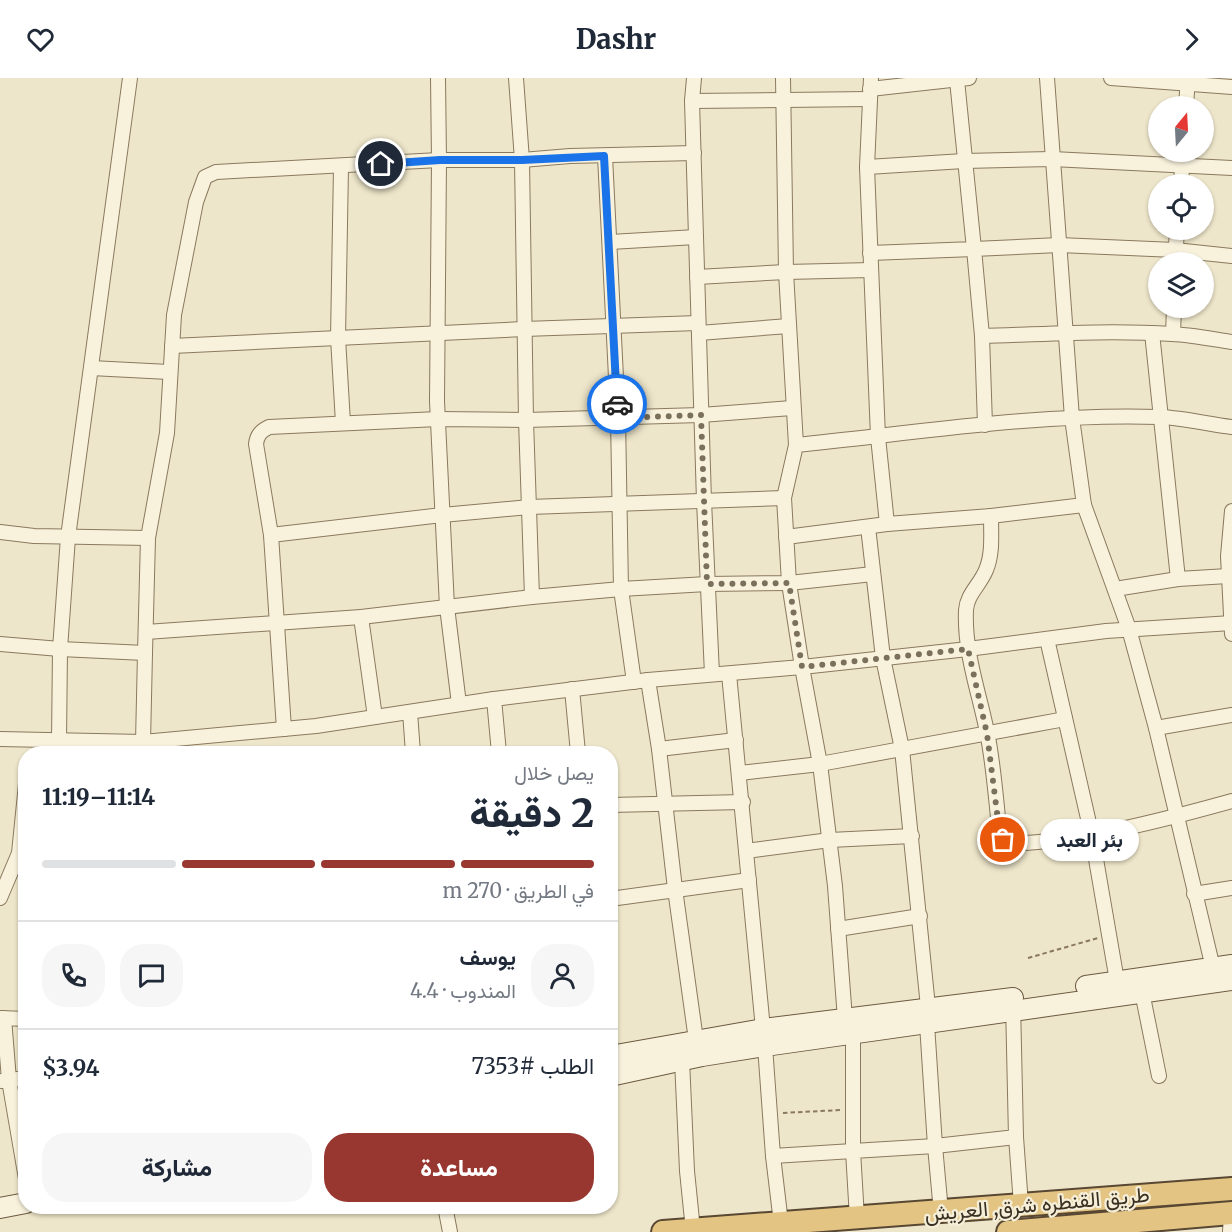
<!DOCTYPE html>
<html lang="ar">
<head>
<meta charset="utf-8">
<style>
  :root { --surface:#fff; --page:#f6f6f7; --text:#1f2937; --muted:#747a83; --line:#e0e1e3; --accent:#973730 }
  body { margin:0; font-family:Merriweather,Vazirmatn,serif; background:var(--page); color:var(--text); direction:rtl; height:100vh; display:flex; flex-direction:column; font-size:22px; white-space:nowrap }
  * { box-sizing:border-box; margin:0 }
  p { font-size:20px; color:var(--muted) }
  .icon { flex:none; width:33px; height:33px; fill:none; stroke:currentColor; stroke-width:2; stroke-linecap:round; stroke-linejoin:round }
  .map { position:relative; flex:1; overflow:hidden; direction:ltr }
  .drawer { position:absolute; left:18px; top:668px; width:600px; height:468px; display:flex; flex-direction:column; background:var(--surface); border-radius:24px; box-shadow:0 2px 4px #0004; direction:rtl }
  .drawer>* { flex:none }
  .needle { width:39px; rotate:18deg }
  .fabs { position:absolute; left:1148px; top:18px; display:grid; gap:12px }
  .fabs a { display:grid; place-items:center; width:66px; height:66px; border-radius:50%; background:var(--surface); box-shadow:0 2px 4px #0004; font-size:30px }
  .pin { position:absolute; display:grid; place-items:center; width:51px; height:51px; color:#fff; margin:-26px; border:3px solid #fff; border-radius:50%; box-shadow:0 2px 6px #0007 }
  .courier { position:absolute; display:grid; place-items:center; width:60px; height:60px; margin:-30px; border:4px solid #1a73e8; border-radius:50%; background:#fff; color:#222; box-shadow:0 2px 8px #0007 }
  .bubble { position:absolute; height:42px; border-radius:21px; background:var(--surface); box-shadow:0 2px 4px #0004; font-size:20px; font-weight:800; line-height:42px; text-align:center; direction:rtl }
  .head em { font-style:normal; font-weight:800 }
  .head div { display:flex; flex-direction:column-reverse }
  .head { display:flex; align-items:center; justify-content:space-between; height:102px; padding:0 24px }
  h1 { font-size:39px; font-weight:800; line-height:45px }
  .bar { display:grid; grid-template-columns:repeat(4,1fr); gap:9px 6px; align-content:center; height:72px; padding:0 24px }
  .bar i { height:8px; border-radius:4px; background:var(--line) }
  .bar .selected { background:var(--accent) }
  .bar p { grid-column:span 4 }
  .line { display:flex; align-items:center; gap:15px; padding:0 24px; border-top:2px solid var(--line) }
  .line div { flex:1 }
  .round { display:grid; place-items:center; flex:none; width:63px; height:63px; border-radius:24px; background:var(--page) }
  .primary-button { display:flex; gap:12px; margin-top:auto; padding:12px 24px }
  .primary-button a { flex:1; height:69px; border-radius:24px; background:var(--accent); color:#fff; font-size:24px; font-weight:800; line-height:69px; text-align:center }
  .primary-button a+a { background:var(--page); color:var(--text) }
  header { display:flex; justify-content:space-between; align-items:center; height:78px; padding:0 24px; background:var(--surface); font-size:27px; font-weight:800 }
  .map>svg:first-child { display:block }
  .lines { fill:none; stroke-linecap:round; stroke-linejoin:round }
  .minor-casing { stroke:#8a795e; stroke-width:16 }
  .secondary-casing { stroke:#6c5a41; stroke-width:22 }
  .trunk-casing { stroke:#584732; stroke-width:26 }
  .path { stroke:#8a795e; stroke-width:2; stroke-dasharray:4.5 3; stroke-linecap:butt }
  .minor { stroke:#f8f2dd; stroke-width:14 }
  .secondary { stroke:#f8f2dd; stroke-width:20 }
  .trunk { stroke:#e3c482; stroke-width:22 }
  .done { stroke:#7a705c; stroke-width:6; stroke-dasharray:0 10.8 }
  .route { stroke:#1a73e8; stroke-width:8 }
  .labels { text-anchor:middle; dominant-baseline:central; stroke-width:4.5; stroke-linejoin:round; paint-order:stroke }
  .street-label { font-size:21px; fill:#3b3021; stroke:#f5efd9 }
</style>
</head>
<body>
<header><svg class="icon" aria-label="forward" viewBox="0 0 24 24"><path d="M9 5l7 7-7 7"/></svg>Dashr<svg class="icon" aria-label="heart" viewBox="0 0 24 24"><path d="M12 20l-8-8c-3-5 5-10 8-4 3-6 11-1 8 4z"/></svg></header>
<div class="map">
<svg width="1232" height="1154" viewBox="0 0 1232 1154">
  <rect width="100%" height="100%" fill="#eee6ca"/>
  <g class="lines">
    <defs>
      <g id="minor">
        <polyline points="438,0 439,82 437,323 447,529 459,626"/>
        <polyline points="516,0 522,82 526,342 532,519"/>
        <polyline points="694,0 692,23 696,159"/>
        <polyline points="783,0 786,194 796,367"/>
        <polyline points="871,0 867,89 878,359 887,446"/>
        <polyline points="1047,0 1072,340 1084,427 1129,551 1156,650 1213,890"/>
        <polyline points="1111,0 1232,9"/>
        <polyline points="870,11 969,0"/>
        <polyline points="692,23 870,21"/>
        <polyline points="1186,28 1188,0"/>
        <polyline points="605,78 618,340 621,511 634,604"/>
        <polyline points="341,89 338,260 343,345"/>
        <polyline points="867,89 964,83 1052,81 1232,90"/>
        <polyline points="1181,106 1183,74"/>
        <polyline points="610,164 696,159 704,423 712,596"/>
        <polyline points="870,175 974,171 957,2"/>
        <path d="M 1232,178 L 1175,172 L 1059,167 L 974,171 L 982,258 C 1045,256 1109,252 1172,256 C 1192,257 1212,261 1232,264"/>
        <polyline points="1175,184 1177,152"/>
        <polyline points="697,199 786,194 871,192"/>
        <polyline points="699,255 789,248"/>
        <polyline points="1152,255 1178,501"/>
        <polyline points="1173,256 1174,230"/>
        <polyline points="982,258 985,347"/>
        <polyline points="172,268 524,251 698,245"/>
        <polyline points="91,290 169,294"/>
        <path d="M 1084,427 L 991,438 C 991,456 993,476 986,492 C 980,507 967,516 966,532 C 964,574 979,614 987,654 C 994,688 996,724 1000,758 L 1007,765 L 1012,766 C 1087,762 1160,743 1232,723"/>
        <polyline points="1232,433 1228,478 1232,556"/>
        <polyline points="868,449 883,580 902,671 928,929"/>
        <polyline points="0,454 34,458 148,460"/>
        <polyline points="271,457 442,437 529,429 784,420"/>
        <polyline points="786,459 887,446 991,438"/>
        <polyline points="1115,511 1178,501 1228,498"/>
        <polyline points="361,539 375,639"/>
        <polyline points="146,554 361,539 532,519 621,511 707,506 789,505 873,496"/>
        <polyline points="1047,561 1092,758 1117,903"/>
        <polyline points="0,566 60,571 145,575 143,664"/>
        <polyline points="145,575 148,460 167,355 174,237 196,124 205,99 216,94 439,82 522,82 570,78 694,75"/>
        <polyline points="729,596 763,951"/>
        <polyline points="648,602 659,671 675,811 696,962"/>
        <polyline points="572,611 578,675"/>
        <polyline points="494,621 499,675"/>
        <polyline points="410,634 413,675"/>
        <polyline points="1156,650 1232,637"/>
        <path d="M 284,651 L 271,457 L 256,366 C 257,357 261,353 269,349 L 438,341 L 526,342 L 701,337 L 792,330"/>
        <polyline points="0,661 143,664 316,648 494,621 648,602 802,589 968,571 1106,553 1232,545"/>
        <polyline points="59,663 60,571 68,459 130,0"/>
        <polyline points="659,671 736,662"/>
        <polyline points="740,695 820,686 1065,641"/>
        <polyline points="610,727 743,724"/>
        <polyline points="746,773 830,762 912,758"/>
        <polyline points="1194,816 1232,810"/>
        <polyline points="0,820 19,775 26,706"/>
        <polyline points="610,821 749,802"/>
        <polyline points="838,851 920,838"/>
        <polyline points="1142,914 1159,998"/>
        <polyline points="0,940 26,941"/>
        <polyline points="4,940 9,1002 26,1101"/>
        <path d="M 845,941 L 835,808 L 820,686 L 802,589 L 789,505 L 784,420 L 796,367 C 916,355 1038,335 1160,339 C 1184,340 1208,346 1232,349"/>
        <polyline points="927,946 935,1068 1016,1059 1013,925"/>
        <polyline points="765,968 773,1078 853,1073 853,955"/>
        <polyline points="682,982 687,1093 693,1152"/>
        <polyline points="2,1003 26,1000"/>
        <polyline points="1016,1059 1021,1127"/>
        <polyline points="773,1078 781,1145"/>
        <polyline points="445,1128 450,1154"/>
        <polyline points="857,1140 853,1073 935,1068 941,1134"/>
        <polyline points="1230,1154 1231,1135"/>
      </g>
      <g id="secondary">
        <polyline points="1086,908 1232,887"/>
        <polyline points="610,978 763,951 1013,920"/>
        <polyline points="610,998 702,978 765,968 1232,902"/>
        <polyline points="0,1130 26,1125"/>
      </g>
      <g id="trunk">
        <polyline points="663,1154 1232,1111"/>
        <polyline points="1008,1154 1232,1135"/>
      </g>
    </defs>
    <use href="#minor" class="minor-casing"/>
    <use href="#secondary" class="secondary-casing"/>
    <use href="#trunk" class="trunk-casing"/>
    <g class="path">
      <polyline points="1028,880 1098,860"/>
      <polyline points="783,1035 840,1032"/>
    </g>
    <use href="#minor" class="minor"/>
    <use href="#secondary" class="secondary"/>
    <use href="#trunk" class="trunk"/>
  </g>
  <g class="lines">
    <polyline class="done" points="617,326 618,340 701,337 707,506 789,505 802,589 968,571 987,656 1000,758 1003,762"/>
    <polyline class="route" points="381,86 440,82 522,82 604,78 617,326"/>
  </g>
  <g class="labels">
    <g class="street-label">
      <text transform="translate(1037 1126) rotate(-5)">طريق القنطره شرق, العريش</text>
    </g>
  </g>
</svg>
<div class="fabs">
<a><svg class="needle" viewBox="-14 -14 28 28"><path d="M0-13l5 13h-10z" fill="#e53935"/><path d="M0 13l5-13h-10z" fill="#747a83"/></svg></a>
<a><svg class="icon" aria-label="locate" viewBox="0 0 24 24"><circle cx="12" cy="12" r="6"/><path d="M12 2v4M12 18v4M2 12h4M18 12h4"/></svg></a>
<a><svg class="icon" aria-label="layers" viewBox="0 0 24 24"><path d="M12 4l9 5-9 5-9-5zM3 14l9 5 9-5"/></svg></a>
</div>
<div class="pin" style="left:1003px;top:762px;background:#ea580c"><svg class="icon" aria-label="bag" viewBox="0 0 24 24"><path d="M5 8h14l-1 12H6zM9 8a3 3 0 0 1 6 0"/></svg></div>
<div class="pin" style="left:381px;top:86px;background:#1f2937"><svg class="icon" aria-label="home" viewBox="0 0 24 24"><path d="M3 11l9-7 9 7M6 9v11h12V9"/></svg></div>
<div class="courier" style="left:617px;top:326px"><svg class="icon" aria-label="car" viewBox="0 0 24 24"><path d="M5 17H2v-5l4-1 3-4h7l3 4 3 1v5h-3M9 17h6M6 11h13"/><circle cx="7" cy="17" r="2"/><circle cx="17" cy="17" r="2"/></svg></div>
<div class="bubble" style="left:1040px;top:741px;width:99px">بئر العبد</div>
<section class="drawer">
<div class="head"><div><h1>2 دقيقة</h1><p>يصل خلال</p></div><em>11:14–11:19</em></div>
<div class="bar"><i class="selected"></i><i class="selected"></i><i class="selected"></i><i></i><p>في الطريق · 270 m</p></div>
<div class="line" style="height:108px"><a class="round"><svg class="icon" aria-label="person" viewBox="0 0 24 24"><circle cx="12" cy="8" r="4"/><path d="M4 21q1-7 8-7t8 7"/></svg></a><div><b>يوسف</b><p>المندوب · 4.4</p></div><a class="round"><svg class="icon" aria-label="chat" viewBox="0 0 24 24"><path d="M4 5h16v11H9l-5 4z"/></svg></a><a class="round"><svg class="icon" aria-label="phone" viewBox="0 0 24 24"><path d="M5 4h4l2 5-3 2q2 4 5 5l2-3 5 2v4C11 20 4 13 5 4z"/></svg></a></div>
<div class="line" style="height:78px"><div>الطلب #7353</div><b>$3.94</b></div>
<div class="primary-button"><a>مساعدة</a><a>مشاركة</a></div>
</section>
</div>
</body>
</html>
